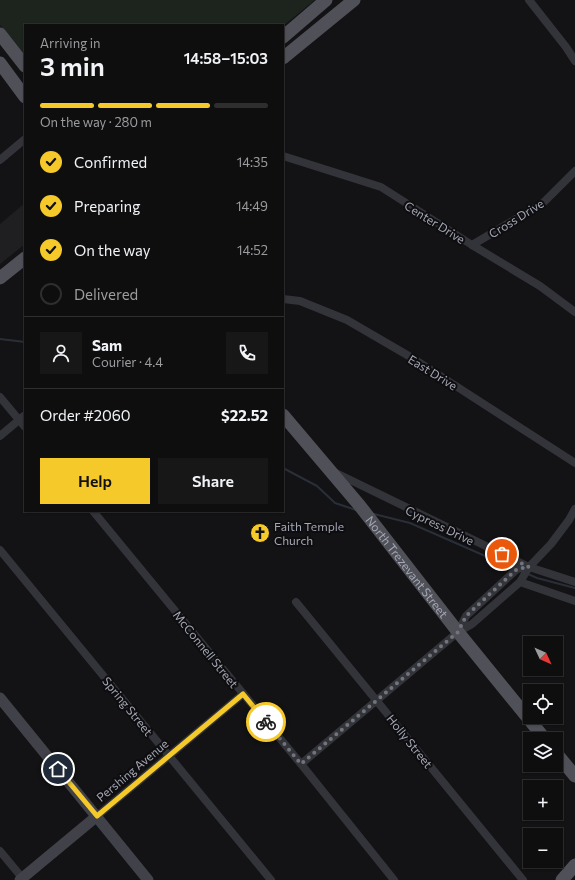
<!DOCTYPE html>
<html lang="en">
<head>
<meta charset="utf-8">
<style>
  :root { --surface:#0e0e0f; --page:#171718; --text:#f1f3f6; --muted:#9b9c9e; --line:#2e2e2f; --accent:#f5c92a }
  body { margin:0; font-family:Commissioner,sans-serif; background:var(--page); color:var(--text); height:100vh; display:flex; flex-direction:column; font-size:15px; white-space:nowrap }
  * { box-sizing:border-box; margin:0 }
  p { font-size:13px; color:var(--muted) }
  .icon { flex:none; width:22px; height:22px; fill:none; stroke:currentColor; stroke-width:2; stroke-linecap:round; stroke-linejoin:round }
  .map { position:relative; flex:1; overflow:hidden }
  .details { position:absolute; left:24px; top:24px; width:260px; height:488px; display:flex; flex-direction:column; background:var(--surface); border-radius:0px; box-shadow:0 1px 3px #0004,0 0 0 1px var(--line) }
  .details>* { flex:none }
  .needle { width:26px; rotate:134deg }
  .tools { position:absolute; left:523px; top:636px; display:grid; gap:8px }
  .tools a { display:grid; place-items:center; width:40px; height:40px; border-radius:0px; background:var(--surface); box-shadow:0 1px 3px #0004,0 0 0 1px var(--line); font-size:20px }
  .pin { position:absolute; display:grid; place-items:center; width:34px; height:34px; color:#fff; margin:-17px; border:2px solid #fff; border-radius:50%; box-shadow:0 1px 4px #0007 }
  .courier { position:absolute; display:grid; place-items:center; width:40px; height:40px; margin:-20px; border:3px solid #f5c92a; border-radius:50%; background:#fff; color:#222; box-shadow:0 1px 5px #0007 }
  .summary em { font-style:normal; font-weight:600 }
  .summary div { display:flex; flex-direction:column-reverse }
  .summary { display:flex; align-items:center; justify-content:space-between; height:68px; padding:0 16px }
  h1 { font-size:26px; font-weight:600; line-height:30px }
  .bar { display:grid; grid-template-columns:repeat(4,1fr); gap:6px 4px; align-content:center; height:48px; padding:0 16px }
  .bar i { height:5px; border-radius:3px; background:var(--line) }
  .bar .selected { background:var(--accent) }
  .bar p { grid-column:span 4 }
  .line { display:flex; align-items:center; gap:10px; padding:0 16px; border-top:1px solid var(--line) }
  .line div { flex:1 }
  .round { display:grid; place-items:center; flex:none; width:42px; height:42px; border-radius:0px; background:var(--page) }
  ol { padding:0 16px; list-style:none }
  li { display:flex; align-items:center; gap:12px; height:44px }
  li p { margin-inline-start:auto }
  li .icon { padding:4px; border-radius:50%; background:var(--accent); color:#111; stroke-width:4 }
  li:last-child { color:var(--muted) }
  li i { width:22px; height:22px; border:2px solid var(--line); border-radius:50% }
  .primary-button { display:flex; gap:8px; margin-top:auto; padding:8px 16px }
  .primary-button a { flex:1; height:46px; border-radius:0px; background:var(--accent); color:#111; font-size:16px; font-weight:600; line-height:46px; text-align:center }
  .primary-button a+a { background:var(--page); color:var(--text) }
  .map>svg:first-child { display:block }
  .built { fill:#1f1e21 }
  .green { fill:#1d241e }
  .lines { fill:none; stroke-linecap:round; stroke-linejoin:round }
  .stream { stroke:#292f38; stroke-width:2 }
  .street { stroke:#333439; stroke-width:8 }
  .secondary { stroke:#414249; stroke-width:11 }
  .primary { stroke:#4f5058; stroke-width:13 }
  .done { stroke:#71737d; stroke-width:4; stroke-dasharray:0 7.2 }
  .route { stroke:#f5c92a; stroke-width:5 }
  .labels { text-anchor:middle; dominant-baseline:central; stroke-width:4; stroke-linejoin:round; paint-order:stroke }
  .street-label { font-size:12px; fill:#a4a7b5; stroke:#0e0d0f }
  .poi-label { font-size:12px; fill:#a4a7b5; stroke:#0e0d0f; text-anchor:start }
</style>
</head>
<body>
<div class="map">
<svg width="575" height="880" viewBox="0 0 575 880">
  <rect width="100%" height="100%" fill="#131214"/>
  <polygon class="built" points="25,203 25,244 0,264 0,224"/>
  <polygon class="green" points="0,0 315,0 283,26 25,25 25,56 0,25"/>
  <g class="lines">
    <g class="stream">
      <polyline points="0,339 25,342"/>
      <polyline points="283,468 317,486 335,503 356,510"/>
      <polyline points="374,514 410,523 515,569"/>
      <polyline points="528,574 537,578 575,588"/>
    </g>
    <g class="street">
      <polyline points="529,0 566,47 575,61"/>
      <polyline points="283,156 381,187 472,245 540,286 575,312"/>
      <polyline points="0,160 25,139"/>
      <polyline points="472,245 543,203 575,171"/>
      <polyline points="283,299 300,301 347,320 414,359 575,463"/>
      <polyline points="0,397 25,427"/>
      <polyline points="0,436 25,415"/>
      <polyline points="336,473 529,567 575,582"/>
      <polyline points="93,511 301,764 394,880"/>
      <polyline points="0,550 271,880"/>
      <polyline points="520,582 575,601"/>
      <polyline points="296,602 523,880"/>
      <polyline points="458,632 466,616 517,569 528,567"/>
      <polyline points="301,764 458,632 472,624 520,582 529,567 551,544 569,520 575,509"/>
      <polyline points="97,816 243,694"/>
      <polyline points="0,851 24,880"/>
    </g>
    <g class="secondary">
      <polyline points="0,698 148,880"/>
      <polyline points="20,880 97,816"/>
    </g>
    <g class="primary">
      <polyline points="0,34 25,66"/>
      <polyline points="283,37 326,0"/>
      <polyline points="283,58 354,0"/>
      <polyline points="0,63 25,97"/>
      <polyline points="0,278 25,258"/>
      <path id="s1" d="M 283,415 L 360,506 L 458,632 L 545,739"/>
      <polyline points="556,753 575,776"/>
      <polyline points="562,880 575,865"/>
    </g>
  </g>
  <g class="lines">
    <polyline class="done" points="266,722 301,764 458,632 466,616 517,569 529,567 502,554"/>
    <polyline class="route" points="58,769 97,816 243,694 266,722"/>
  </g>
  <defs>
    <symbol id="church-disc" viewBox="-11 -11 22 22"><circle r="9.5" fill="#f5c92a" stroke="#0e0d0f"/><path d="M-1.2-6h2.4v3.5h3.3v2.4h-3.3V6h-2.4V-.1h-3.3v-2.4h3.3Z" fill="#111"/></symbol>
  </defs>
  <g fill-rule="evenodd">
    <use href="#church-disc" x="249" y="522" width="22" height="22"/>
  </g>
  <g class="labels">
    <g class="street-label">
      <text transform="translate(516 218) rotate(-32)">Cross Drive</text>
      <text transform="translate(435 222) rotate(32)">Center Drive</text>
      <text transform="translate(433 372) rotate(32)">East Drive</text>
      <text transform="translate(440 525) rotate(26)">Cypress Drive</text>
      <text stroke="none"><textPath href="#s1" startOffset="196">North Trezevant Street</textPath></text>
      <text transform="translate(206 649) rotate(51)">McConnell Street</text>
      <text transform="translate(128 706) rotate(51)">Spring Street</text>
      <text transform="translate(410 741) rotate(51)">Holly Street</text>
      <text transform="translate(132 770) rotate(-40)">Pershing Avenue</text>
    </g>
    <g class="poi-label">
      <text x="274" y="526">Faith Temple<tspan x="274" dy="14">Church</tspan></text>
    </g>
  </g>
</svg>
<div class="tools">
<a><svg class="needle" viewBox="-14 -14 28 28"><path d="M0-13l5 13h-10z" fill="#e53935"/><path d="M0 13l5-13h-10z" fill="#9b9c9e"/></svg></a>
<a><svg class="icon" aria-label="locate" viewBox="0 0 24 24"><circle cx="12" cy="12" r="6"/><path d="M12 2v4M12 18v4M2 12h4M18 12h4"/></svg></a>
<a><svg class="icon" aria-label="layers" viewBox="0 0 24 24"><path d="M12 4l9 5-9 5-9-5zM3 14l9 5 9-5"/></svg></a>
<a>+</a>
<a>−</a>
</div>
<div class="pin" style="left:502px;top:554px;background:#ea580c"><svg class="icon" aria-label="bag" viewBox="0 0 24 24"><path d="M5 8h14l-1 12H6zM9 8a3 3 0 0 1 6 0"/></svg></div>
<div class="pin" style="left:58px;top:769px;background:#1f2937"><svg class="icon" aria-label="home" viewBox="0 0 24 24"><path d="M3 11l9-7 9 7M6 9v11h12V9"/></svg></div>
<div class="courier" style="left:266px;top:722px"><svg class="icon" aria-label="bike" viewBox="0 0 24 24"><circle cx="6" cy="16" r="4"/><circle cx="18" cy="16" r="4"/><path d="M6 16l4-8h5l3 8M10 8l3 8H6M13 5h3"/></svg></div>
<section class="details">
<div class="summary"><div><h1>3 min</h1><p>Arriving in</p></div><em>14:58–15:03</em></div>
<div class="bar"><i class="selected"></i><i class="selected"></i><i class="selected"></i><i></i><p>On the way · 280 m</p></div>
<ol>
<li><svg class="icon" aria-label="check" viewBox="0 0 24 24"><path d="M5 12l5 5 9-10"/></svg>Confirmed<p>14:35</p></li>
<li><svg class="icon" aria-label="check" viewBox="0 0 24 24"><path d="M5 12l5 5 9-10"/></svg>Preparing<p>14:49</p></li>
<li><svg class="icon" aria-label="check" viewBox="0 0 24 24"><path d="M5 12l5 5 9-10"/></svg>On the way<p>14:52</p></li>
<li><i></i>Delivered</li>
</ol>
<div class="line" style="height:72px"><a class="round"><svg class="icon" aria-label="person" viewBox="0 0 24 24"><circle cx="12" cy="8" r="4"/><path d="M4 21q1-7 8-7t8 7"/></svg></a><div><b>Sam</b><p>Courier · 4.4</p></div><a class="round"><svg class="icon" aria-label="phone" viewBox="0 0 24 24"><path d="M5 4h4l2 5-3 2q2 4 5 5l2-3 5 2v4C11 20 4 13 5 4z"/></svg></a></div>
<div class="line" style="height:52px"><div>Order #2060</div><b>$22.52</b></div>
<div class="primary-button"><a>Help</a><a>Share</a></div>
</section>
</div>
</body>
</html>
